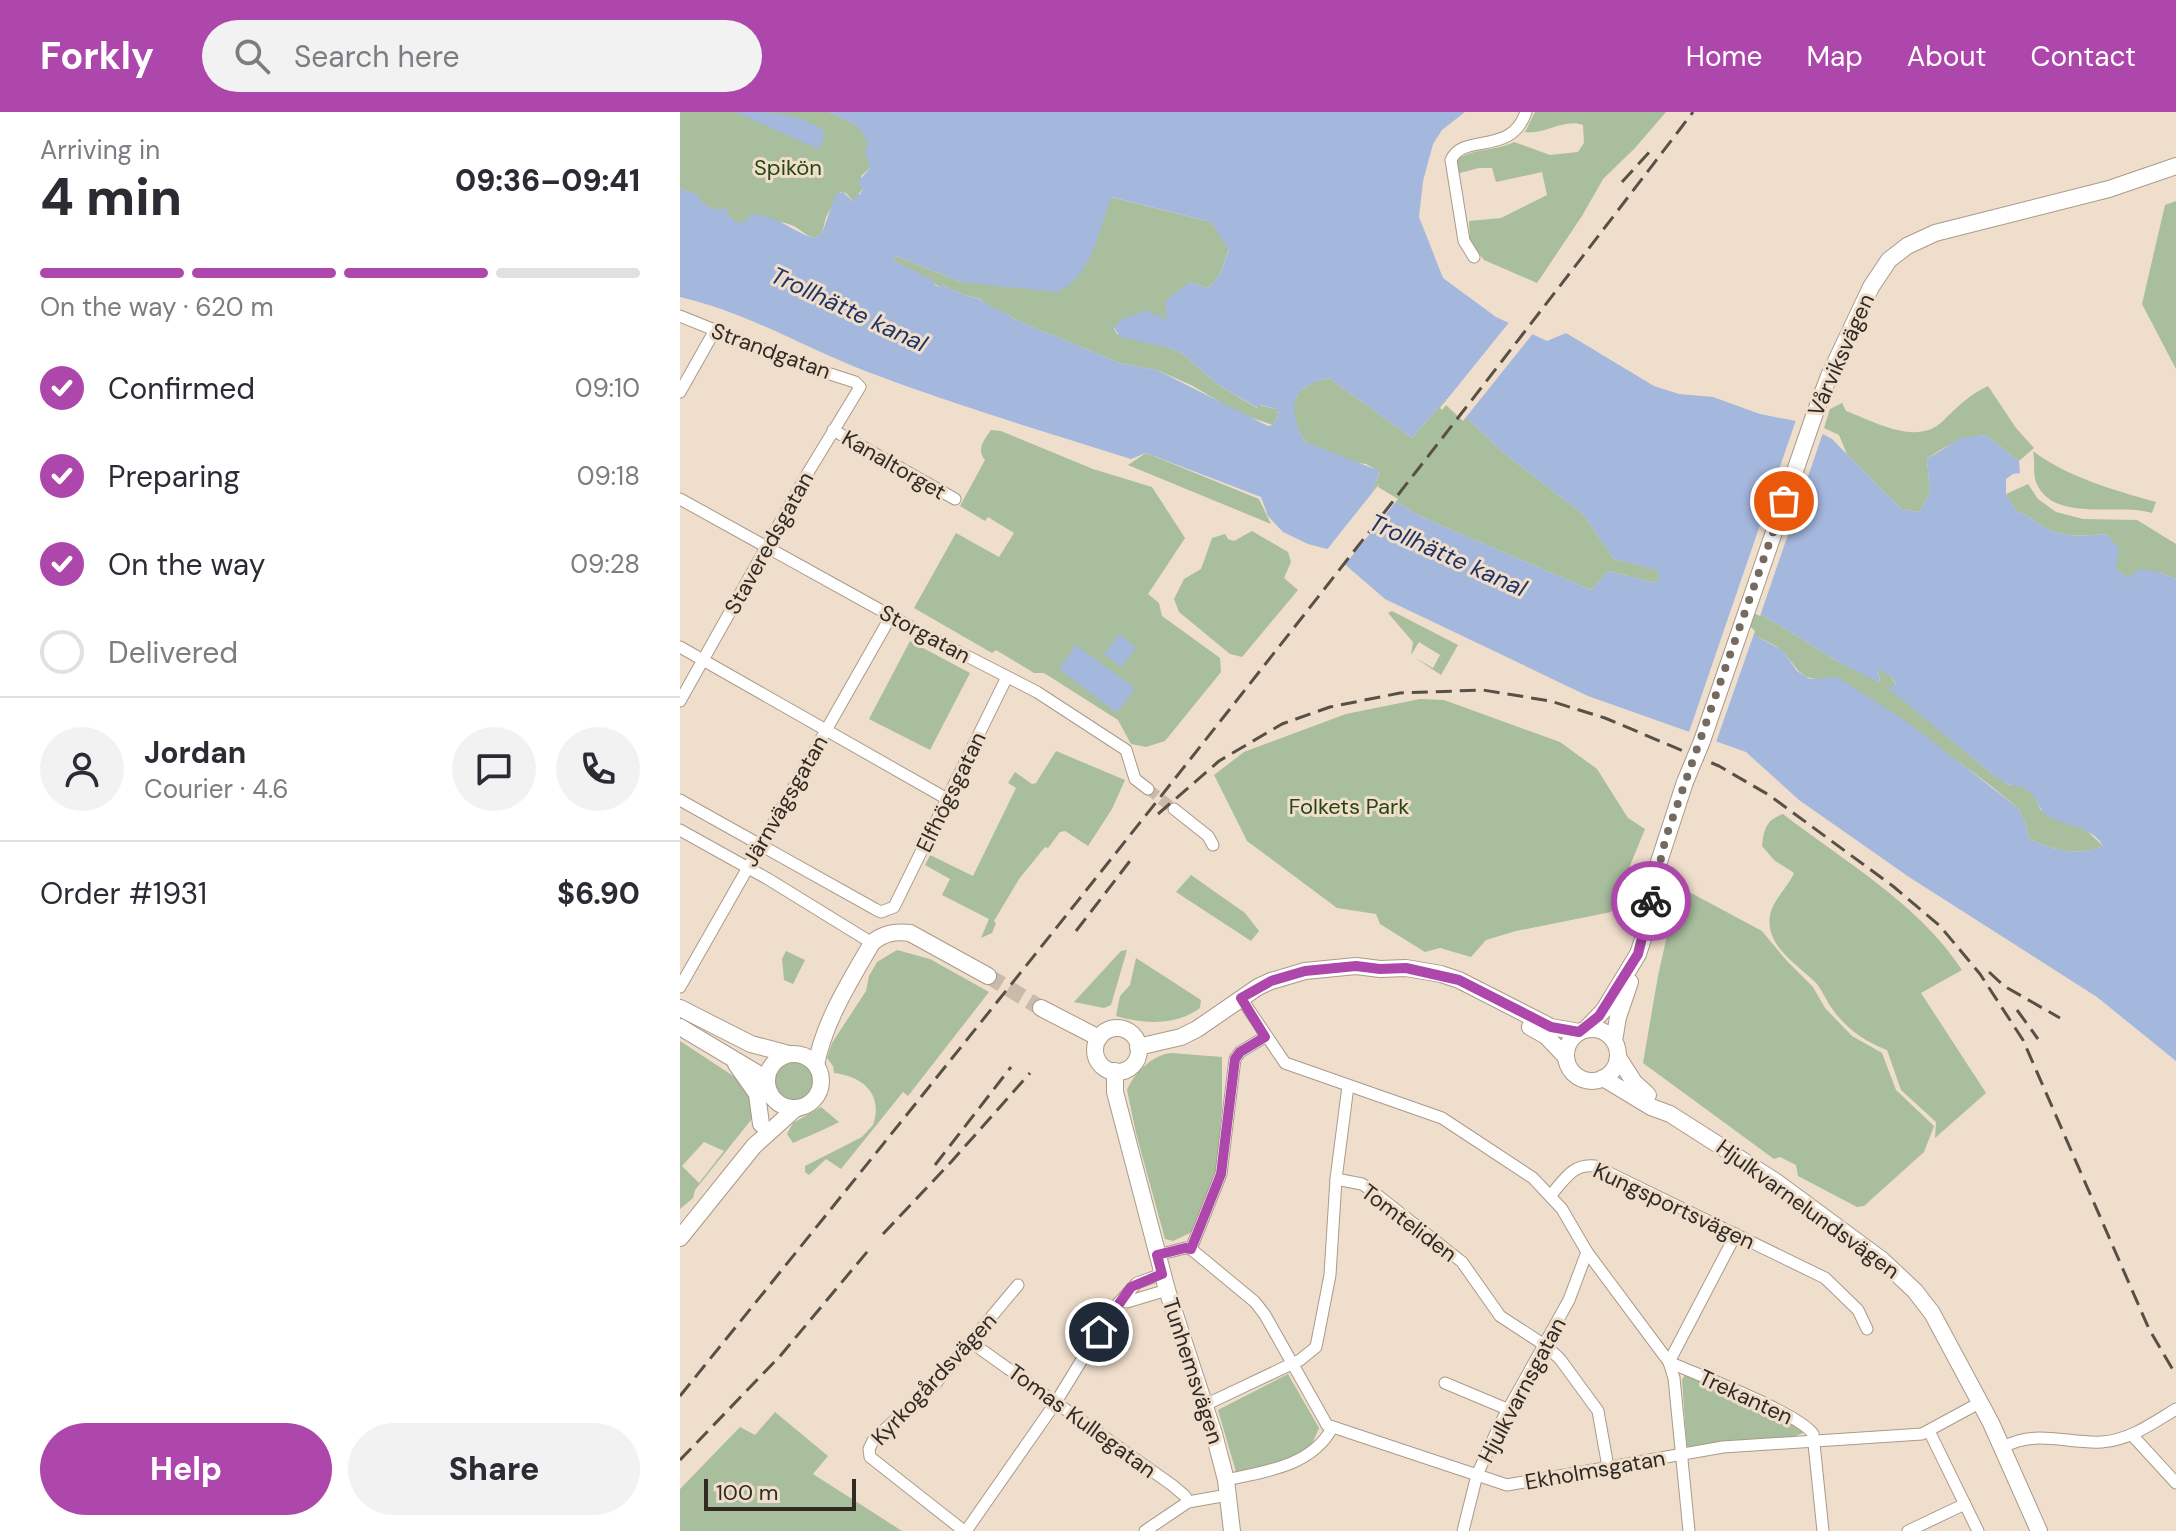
<!DOCTYPE html>
<html lang="en">
<head>
<meta charset="utf-8">
<style>
  :root { --surface:#fff; --page:#f2f2f3; --text:#2b2b33; --muted:#7c7c81; --line:#e1e1e2; --accent:#ae47ab }
  body { margin:0; font-family:"DM Sans",sans-serif; background:var(--page); color:var(--text); height:100vh; display:flex; flex-direction:column; font-size:30px; white-space:nowrap }
  * { box-sizing:border-box; margin:0 }
  p { font-size:26px; color:var(--muted) }
  .icon { flex:none; width:44px; height:44px; fill:none; stroke:currentColor; stroke-width:2; stroke-linecap:round; stroke-linejoin:round }
  .map { position:relative; flex:1; overflow:hidden }
  .sheet { display:flex; flex-direction:column; background:var(--surface); width:680px }
  .sheet>* { flex:none }
  .scale { position:absolute; left:24px; bottom:20px; width:152px; box-sizing:border-box; padding-left:8px; border:4px solid #312b24; border-top:0; font-size:22px; line-height:28px; white-space:nowrap; color:#312b24; -webkit-text-stroke:6px #efdecc; paint-order:stroke }
  .pin { position:absolute; display:grid; place-items:center; width:68px; height:68px; color:#fff; margin:-34px; border:4px solid #fff; border-radius:50%; box-shadow:0 2px 8px #0007 }
  .courier { position:absolute; display:grid; place-items:center; width:80px; height:80px; margin:-40px; border:6px solid #ae47ab; border-radius:50%; background:#fff; color:#222; box-shadow:0 2px 10px #0007 }
  .summary em { font-style:normal; font-weight:800 }
  .summary div { display:flex; flex-direction:column-reverse }
  .summary { display:flex; align-items:center; justify-content:space-between; height:136px; padding:0 40px }
  h1 { font-size:52px; font-weight:800; line-height:60px }
  .bar { display:grid; grid-template-columns:repeat(4,1fr); gap:12px 8px; align-content:center; height:96px; padding:0 40px }
  .bar i { height:10px; border-radius:6px; background:var(--line) }
  .bar .active { background:var(--accent) }
  .bar p { grid-column:span 4 }
  .line { display:flex; align-items:center; gap:20px; padding:0 40px; border-top:2px solid var(--line) }
  .line div { flex:1 }
  .round { display:grid; place-items:center; flex:none; width:84px; height:84px; border-radius:42px; background:var(--page) }
  ol { padding:0 40px; list-style:none }
  li { display:flex; align-items:center; gap:24px; height:88px }
  li p { margin-inline-start:auto }
  li .icon { padding:8px; border-radius:50%; background:var(--accent); color:#fff; stroke-width:4 }
  li:last-child { color:var(--muted) }
  li i { width:44px; height:44px; border:4px solid var(--line); border-radius:50% }
  .action { display:flex; gap:16px; margin-top:auto; padding:16px 40px }
  .action a { flex:1; height:92px; border-radius:48px; background:var(--accent); color:#fff; font-size:32px; font-weight:800; line-height:92px; text-align:center }
  .action a+a { background:var(--page); color:var(--text) }
  header { display:flex; align-items:center; gap:48px; box-sizing:border-box; height:112px; padding:0 40px; background:var(--accent); color:#fff }
  header strong { font-size:38px }
  nav { display:flex; gap:44px; margin-inline-start:auto; font-size:28px }
  .search { width:560px; height:72px; background:var(--page); display:flex; align-items:center; gap:20px; box-sizing:border-box; padding:0 28px; border-radius:44px; color:var(--muted); font-size:30px }
  main { display:flex; flex:1; min-height:0 }
  .map>svg:first-child { display:block }
  .green { fill:#a8be9d; fill-rule:evenodd }
  .water { fill:#a4b7dd; fill-rule:evenodd }
  .pier { fill:#efdecc }
  .lines { fill:none; stroke-linecap:round; stroke-linejoin:round }
  .street-tunnel { stroke:#c9baaa; stroke-width:11; stroke-dasharray:11 5.5; stroke-linecap:butt }
  .secondary-tunnel { stroke:#c9baaa; stroke-width:16; stroke-dasharray:16 8; stroke-linecap:butt }
  .street-casing { stroke:#aa9a89; stroke-width:13 }
  .secondary-casing { stroke:#aa9a89; stroke-width:18 }
  .street { stroke:#fff; stroke-width:11 }
  .secondary { stroke:#fff; stroke-width:16 }
  .rail { stroke:#585047; stroke-width:3; stroke-dasharray:16 8; stroke-linecap:butt }
  .secondary-bridge-casing { stroke:#aa9a89; stroke-width:18; stroke-linecap:butt }
  .secondary-bridge { stroke:#fff; stroke-width:16 }
  .done { stroke:#746a5f; stroke-width:8; stroke-dasharray:0 14.4 }
  .route { stroke:#ae47ab; stroke-width:10 }
  .labels { text-anchor:middle; dominant-baseline:central; stroke-width:6; stroke-linejoin:round; paint-order:stroke }
  .park-label { font-size:22px; fill:#264610; stroke:#efdecc }
  .street-label { font-size:22px; fill:#312b24; stroke:#efdecc }
  .water-label { font-size:24px; font-style:italic; fill:#1f3465; stroke:#efdecc }
</style>
</head>
<body>
<header>
<strong>Forkly</strong>
<div class="search"><svg class="icon" aria-label="search" viewBox="0 0 24 24"><circle cx="10" cy="10" r="6"/><path d="M15 15l6 6"/></svg>Search here</div>
<nav><a>Home</a><a>Map</a><a>About</a><a>Contact</a></nav>
</header>
<main>
<section class="sheet">
<div class="summary"><div><h1>4 min</h1><p>Arriving in</p></div><em>09:36–09:41</em></div>
<div class="bar"><i class="active"></i><i class="active"></i><i class="active"></i><i></i><p>On the way · 620 m</p></div>
<ol>
<li><svg class="icon" aria-label="check" viewBox="0 0 24 24"><path d="M5 12l5 5 9-10"/></svg>Confirmed<p>09:10</p></li>
<li><svg class="icon" aria-label="check" viewBox="0 0 24 24"><path d="M5 12l5 5 9-10"/></svg>Preparing<p>09:18</p></li>
<li><svg class="icon" aria-label="check" viewBox="0 0 24 24"><path d="M5 12l5 5 9-10"/></svg>On the way<p>09:28</p></li>
<li><i></i>Delivered</li>
</ol>
<div class="line" style="height:144px"><a class="round"><svg class="icon" aria-label="person" viewBox="0 0 24 24"><circle cx="12" cy="8" r="4"/><path d="M4 21q1-7 8-7t8 7"/></svg></a><div><b>Jordan</b><p>Courier · 4.6</p></div><a class="round"><svg class="icon" aria-label="chat" viewBox="0 0 24 24"><path d="M4 5h16v11H9l-5 4z"/></svg></a><a class="round"><svg class="icon" aria-label="phone" viewBox="0 0 24 24"><path d="M5 4h4l2 5-3 2q2 4 5 5l2-3 5 2v4C11 20 4 13 5 4z"/></svg></a></div>
<div class="line" style="height:104px"><div>Order #1931</div><b>$6.90</b></div>
<div class="action"><a>Help</a><a>Share</a></div>
</section>
<div class="map">
<svg width="1496" height="1419" viewBox="0 0 1496 1419">
  <rect width="100%" height="100%" fill="#efdecc"/>
  <g class="green">
    <path d="M 0,0 L 149,0 L 176,13 L 184,21 L 188,29 L 190,56 L 181,64 L 183,76 L 174,90 L 166,81 L 160,80 L 146,105 L 142,121 L 134,126 C 125,124 120,116 111,113 C 96,107 73,108 57,112 L 48,103 L 46,98 C 36,99 28,96 20,89 L 19,84 L 0,76 Z"/>
    <path d="M 855,0 L 986,0 L 955,36 L 923,67 L 902,104 L 857,171 L 804,148 L 790,130 L 789,109 L 821,106 L 867,83 L 862,60 L 816,70 L 812,56 L 799,56 L 776,62 L 775,50 C 790,35 815,40 834,30 L 870,43 L 898,40 L 904,31 L 903,13 C 884,6 865,23 845,20 Z"/>
    <path d="M 430,85 L 531,110 L 549,137 L 539,164 L 528,176 L 510,170 L 487,208 L 443,207 L 434,216 L 437,222 L 489,236 L 503,242 L 537,272 L 577,296 L 579,293 L 597,297 L 598,303 L 593,313 L 558,301 L 513,274 L 477,258 L 440,251 L 336,208 C 326,198 308,198 301,187 L 284,183 L 262,173 L 260,175 L 213,148 L 216,144 L 281,170 L 406,153 Z"/>
    <polygon points="1496,89 1496,257 1462,192 1485,93"/>
    <polygon points="649,266 732,326 766,287 825,342 903,402 934,447 978,458 979,468 975,471 928,459 911,478 744,406 693,377 700,360 686,352 671,350 625,330 614,309 612,294 619,280 633,270"/>
    <path d="M 1308,274 L 1336,316 L 1354,336 L 1339,349 L 1306,323 C 1282,326 1266,333 1247,347 L 1250,381 L 1239,400 L 1221,397 L 1167,342 L 1159,323 L 1144,316 L 1150,297 L 1162,291 L 1166,299 C 1194,309 1236,335 1263,309 C 1277,295 1290,282 1308,274 Z"/>
    <path d="M 311,318 L 321,319 L 413,357 L 472,375 L 505,426 L 468,482 L 479,491 L 482,504 L 540,546 L 541,560 L 485,629 L 466,635 L 451,632 L 438,608 L 364,561 L 354,561 L 316,538 L 312,541 L 234,496 L 276,421 L 319,445 L 334,421 L 308,405 L 305,409 L 280,394 L 305,348 C 296,337 304,328 311,318 Z"/>
    <path d="M 1353,339 C 1389,366 1434,378 1476,390 L 1472,401 C 1439,390 1372,412 1356,370 C 1353,362 1355,349 1353,339 Z"/>
    <polygon points="466,341 579,387 591,412 448,353"/>
    <path d="M 1348,372 L 1358,387 L 1376,400 L 1403,407 L 1457,408 L 1496,432 L 1496,467 L 1479,460 L 1448,466 L 1436,457 L 1427,422 C 1405,424 1383,426 1364,415 C 1353,409 1350,403 1337,400 L 1326,382 Z"/>
    <polygon points="572,419 608,440 611,450 604,466 618,478 562,545 550,542 499,500 494,487 504,467 521,457 532,426 545,422 548,427 554,429"/>
    <path d="M 1063,491 L 1162,552 L 1200,570 L 1198,556 L 1211,564 L 1216,573 L 1209,576 L 1313,663 L 1329,673 L 1342,674 L 1353,680 L 1360,697 L 1371,705 L 1405,717 L 1423,734 C 1397,745 1374,738 1349,727 L 1346,713 L 1338,696 L 1311,674 L 1280,651 L 1138,567 C 1119,567 1115,552 1103,540 C 1095,532 1079,526 1069,521 Z"/>
    <polygon points="712,499 778,533 761,563 734,545 753,556 760,543 739,530 731,543 733,530 708,501"/>
    <polygon points="230,529 290,561 250,638 189,607"/>
    <polygon points="740,587 764,588 880,630 917,657 948,706 965,717 931,800 836,819 806,828 791,845 760,836 745,840 700,812 696,802 657,796 567,729 534,663 564,640 666,602"/>
    <polygon points="376,639 445,668 432,697 408,734 385,719 380,720 368,736 365,735 339,767 314,809 316,811 312,821 301,826 309,807 262,783 270,767 245,753 250,743 293,764 336,676 328,671 335,660 352,672 356,671"/>
    <path d="M 1103,702 C 1165,750 1239,792 1282,858 L 1241,881 L 1306,981 L 1255,1026 L 1256,1010 L 1221,978 L 1207,938 C 1184,929 1168,918 1153,898 C 1147,890 1143,880 1137,872 C 1119,853 1085,835 1090,804 C 1092,789 1108,775 1114,761 L 1094,748 L 1082,734 C 1084,717 1086,708 1103,702 Z"/>
    <polygon points="511,763 565,801 579,819 571,829 496,780"/>
    <polygon points="998,774 1082,819 1106,848 1133,875 1145,896 1172,924 1202,941 1216,978 1254,1014 1244,1040 1184,1094 1177,1095 1118,1064 1116,1053 1100,1045 1094,1047 963,951 978,864"/>
    <path d="M 217,838 L 250,847 L 309,880 L 228,984 L 223,980 L 161,1057 L 146,1047 L 129,1063 L 125,1060 L 125,1054 L 182,1025 L 193,1013 C 204,982 182,964 154,961 L 153,954 L 147,946 L 152,931 L 186,879 L 189,864 L 197,850 Z"/>
    <polygon points="447,838 431,893 424,896 394,890 441,839"/>
    <polygon points="106,839 125,848 113,872 104,868 102,847"/>
    <path d="M 456,846 L 521,888 L 520,896 C 496,914 464,912 436,904 L 440,884 L 450,873 Z"/>
    <path d="M 0,929 L 67,973 L 75,1003 L 15,1078 L 13,1086 L 0,1097 ZM 24,1030 L 44,1039 L 19,1071 L 2,1054 Z"/>
    <path d="M 491,941 L 542,945 L 542,996 L 537,1059 L 512,1120 L 493,1129 L 485,1127 L 456,1021 L 447,978 C 454,961 472,943 491,941 Z"/>
    <circle cx="113" cy="969" r="20"/>
    <path d="M 141,995 L 159,1010 C 142,1019 128,1024 113,1031 L 107,1022 L 113,1011 Z"/>
    <polygon points="608,1262 639,1316 630,1336 584,1358 556,1360 538,1298"/>
    <polygon points="1005,1263 1112,1310 1122,1316 1123,1321 1113,1325 1007,1336 1002,1268"/>
    <polygon points="95,1300 148,1344 133,1362 222,1419 0,1419 0,1377 60,1315 75,1323"/>
  </g>
  <g class="water">
    <path d="M 55,0 C 88,0 117,0 143,18 L 144,25 L 139,37 Z"/>
    <path d="M 149,0 L 785,0 L 762,18 L 753,32 L 743,69 L 739,105 L 763,166 L 816,205 L 867,229 L 886,221 L 974,274 L 999,282 L 1033,285 L 1080,302 L 1121,310 L 1152,327 L 1221,397 L 1239,400 L 1250,381 L 1247,347 L 1281,326 L 1306,323 L 1339,349 L 1340,361 L 1333,362 L 1326,367 L 1326,382 L 1337,400 C 1350,403 1353,409 1364,415 C 1383,426 1405,424 1426,422 L 1439,437 L 1436,457 L 1448,466 L 1460,457 L 1479,460 L 1496,467 L 1496,949 L 1417,885 L 1229,765 L 1119,688 L 1066,640 L 908,584 L 705,487 L 647,437 L 628,432 L 603,420 L 588,404 L 581,385 L 466,341 L 451,347 C 363,319 274,293 188,260 C 125,236 66,200 0,185 L 0,76 L 20,84 L 20,89 C 29,96 36,99 47,96 L 48,103 L 57,111 L 66,109 L 70,103 C 93,100 114,121 134,126 L 142,121 L 156,82 L 163,80 L 174,90 L 176,82 L 180,83 L 183,76 L 177,71 L 190,56 L 185,39 L 188,29 L 176,13 ZM 431,85 L 531,110 L 549,138 L 539,164 L 528,176 L 510,170 L 485,189 L 487,208 L 466,198 L 443,207 L 434,215 L 440,225 L 489,236 L 503,242 L 537,272 L 578,296 L 580,293 L 597,297 L 598,303 L 593,313 L 588,314 L 477,258 L 440,251 L 336,208 C 325,198 309,197 300,187 L 284,183 L 262,173 L 259,175 L 255,173 L 254,169 L 213,148 L 216,144 L 281,170 L 378,180 C 412,163 419,118 431,85 ZM 649,266 L 732,326 L 766,287 L 825,342 L 903,402 L 934,447 L 977,458 L 979,468 L 975,471 L 928,459 L 911,478 L 744,406 L 693,377 L 700,359 L 625,330 C 607,297 608,275 649,266 ZM 1063,491 L 1162,552 L 1200,571 L 1198,557 L 1211,564 L 1216,572 L 1208,576 L 1313,663 C 1318,666 1324,671 1330,673 C 1337,675 1342,673 1348,678 C 1357,684 1357,696 1367,703 C 1385,715 1411,713 1423,734 C 1397,745 1373,738 1349,727 L 1346,713 L 1338,696 L 1226,609 L 1157,565 L 1130,567 L 1117,559 L 1103,539 L 1069,520 Z"/>
    <polygon points="440,522 456,536 441,555 424,542"/>
    <polygon points="396,533 455,576 437,601 379,557"/>
  </g>
  <g class="pier">
    <polygon points="831,208 855,219 783,309 766,293 762,298 760,296"/>
    <polygon points="1117,305 1144,318 1080,504 1063,496 1060,504 1075,519 1035,633 1008,623"/>
    <polygon points="700,371 698,375 718,387 663,455 645,440"/>
  </g>
  <g class="lines">
    <polyline class="street-tunnel" points="468,677 494,697"/>
    <polyline class="secondary-tunnel" points="308,864 361,896"/>
    <defs>
      <g id="street">
        <path d="M 794,145 L 784,129 L 771,48 C 783,20 831,45 846,0"/>
        <polyline points="0,204 119,252 175,270 180,275 129,359 0,589"/>
        <polyline points="0,280 35,218"/>
        <polyline points="153,318 275,387"/>
        <polyline points="0,387 240,520 357,580 446,638 455,667 468,677"/>
        <polyline points="0,535 269,688"/>
        <polyline points="0,688 195,797 201,800 214,795 327,565"/>
        <polyline points="494,697 528,724 533,733"/>
        <polyline points="0,718 88,767 192,831"/>
        <polyline points="0,875 211,504"/>
        <polyline points="561,886 605,951 762,1006 853,1066 882,1097 907,1140 989,1250 994,1266 1009,1419"/>
        <polyline points="656,1067 682,1072 691,1078 782,1150 820,1204 866,1234 880,1247 918,1299 928,1355"/>
        <path d="M 871,1083 C 884,1068 893,1051 915,1054 L 1145,1166 L 1178,1198 L 1187,1217"/>
        <path d="M 1056,1122 L 989,1250 C 1018,1263 1119,1301 1133,1322 L 1143,1419"/>
        <polyline points="511,1137 541,1062 555,947 560,940 585,925"/>
        <polyline points="477,1143 505,1136 511,1137 575,1190 585,1203 647,1313 827,1373 1043,1335 1242,1322 1301,1290"/>
        <polyline points="442,1189 447,1190 487,1178"/>
        <polyline points="292,1231 492,1373 505,1384 508,1390"/>
        <polyline points="765,1271 827,1297"/>
        <polyline points="525,1293 620,1248 636,1235 650,1163 656,1067 668,974"/>
        <polyline points="1249,1319 1298,1419"/>
        <polyline points="1452,1323 1496,1371"/>
        <path d="M 1324,1335 C 1355,1317 1388,1332 1422,1330 C 1450,1328 1473,1311 1496,1297"/>
        <path d="M 546,1368 C 584,1360 632,1354 652,1316"/>
        <polyline points="284,1419 190,1345 189,1337 194,1327 255,1272 338,1173"/>
        <polyline points="286,1419 376,1290 433,1197 457,1171 482,1162"/>
        <polyline points="465,1419 508,1390 548,1383"/>
        <polyline points="783,1419 797,1363 820,1312 889,1188 907,1140"/>
        <polyline points="1228,1419 1285,1392"/>
      </g>
      <g id="secondary">
        <polyline points="1022,629 1135,301 1149,264 1191,175 1209,148 1227,134 1255,121 1429,77 1496,54"/>
        <polyline points="0,896 71,932 109,942"/>
        <polyline points="361,896 419,926"/>
        <polyline points="0,915 87,967"/>
        <polyline points="850,915 866,924 886,945"/>
        <circle cx="437" cy="938" r="22"/>
        <circle cx="912" cy="943" r="26"/>
        <polyline points="905,918 924,898 958,842 965,821 975,762 1005,670"/>
        <polyline points="934,929 938,905 950,870"/>
        <polyline points="458,935 501,925 517,917 578,875 591,869 625,859 676,854 700,857 726,856 761,862 779,868 871,915 899,920"/>
        <circle cx="114" cy="969" r="27"/>
        <polyline points="938,945 954,970 968,983"/>
        <polyline points="56,952 77,982 81,1012"/>
        <path d="M 136,953 C 144,910 170,869 192,831 C 203,821 215,819 230,821 L 308,864"/>
        <polyline points="435,959 435,980 487,1178 534,1322 546,1368 552,1419"/>
        <polyline points="923,966 971,995 990,1002 1095,1069 1202,1148 1235,1179 1252,1201 1311,1311 1359,1419"/>
        <polyline points="0,1126 74,1034 116,996"/>
      </g>
    </defs>
    <use href="#street" class="street-casing"/>
    <use href="#secondary" class="secondary-casing"/>
    <use href="#street" class="street"/>
    <use href="#secondary" class="secondary"/>
    <g class="rail">
      <polyline points="942,70 973,36"/>
      <polyline points="478,702 539,649 602,612 650,595 720,581 803,578 870,589 925,606 1039,654 1089,683 1214,775 1260,814 1300,862 1343,928 1469,1217 1496,1263"/>
      <polyline points="396,819 453,745"/>
      <polyline points="1309,860 1324,874 1380,906"/>
      <polyline points="1337,898 1358,927"/>
      <polyline points="255,1053 331,955"/>
      <polyline points="203,1122 272,1049 350,961"/>
      <path d="M 0,1284 C 343,860 683,434 1013,0"/>
      <polyline points="0,1348 101,1243 192,1134"/>
    </g>
    <defs>
      <polyline id="secondary-bridge" points="1005,670 1022,629"/>
    </defs>
    <use href="#secondary-bridge" class="secondary-bridge-casing"/>
    <use href="#secondary-bridge" class="secondary-bridge"/>
  </g>
  <g class="lines">
    <polyline class="done" points="971,789 986,725 1104,389"/>
    <polyline class="route" points="419,1220 451,1175 482,1162 477,1143 505,1136 511,1137 541,1062 555,947 560,940 585,925 561,886 591,869 625,859 676,854 700,857 726,856 779,868 871,915 899,920 919,904 958,842 971,789"/>
  </g>
  <g class="labels">
    <g class="park-label">
      <text x="108" y="55">Spikön</text>
      <text x="669" y="694">Folkets Park</text>
    </g>
    <g class="street-label">
      <text transform="translate(91 239) rotate(20)">Strandgatan</text>
      <text transform="translate(1161 243) rotate(-66)">Vårviksvägen</text>
      <text transform="translate(214 353) rotate(30)">Kanaltorget</text>
      <text transform="translate(89 431) rotate(-61)">Staveredsgatan</text>
      <text transform="translate(245 522) rotate(28)">Storgatan</text>
      <text transform="translate(271 680) rotate(-64)">Elfhögsgatan</text>
      <text transform="translate(105 689) rotate(-60)">Järnvägsgatan</text>
      <text transform="translate(994 1094) rotate(25)">Kungsportsvägen</text>
      <text transform="translate(1128 1097) rotate(36)">Hjulkvarnelundsvägen</text>
      <text transform="translate(729 1111) rotate(37)">Tomteliden</text>
      <text transform="translate(513 1259) rotate(72)">Tunhemsvägen</text>
      <text transform="translate(254 1267) rotate(-47)">Kyrkogårdsvägen</text>
      <text transform="translate(842 1278) rotate(-62)">Hjulkvarnsgatan</text>
      <text transform="translate(1066 1285) rotate(25)">Trekanten</text>
      <text transform="translate(402 1309) rotate(36)">Tomas Kullegatan</text>
      <text transform="translate(915 1358) rotate(-10)">Ekholmsgatan</text>
    </g>
    <g class="water-label">
      <text transform="translate(169 197) rotate(25)">Trollhätte kanal</text>
      <text transform="translate(768 443) rotate(24)">Trollhätte kanal</text>
    </g>
  </g>
</svg>
<div class="scale">100 m</div>
<div class="pin" style="left:1104px;top:389px;background:#ea580c"><svg class="icon" aria-label="bag" viewBox="0 0 24 24"><path d="M5 8h14l-1 12H6zM9 8a3 3 0 0 1 6 0"/></svg></div>
<div class="pin" style="left:419px;top:1220px;background:#1f2937"><svg class="icon" aria-label="home" viewBox="0 0 24 24"><path d="M3 11l9-7 9 7M6 9v11h12V9"/></svg></div>
<div class="courier" style="left:971px;top:789px"><svg class="icon" aria-label="bike" viewBox="0 0 24 24"><circle cx="6" cy="16" r="4"/><circle cx="18" cy="16" r="4"/><path d="M6 16l4-8h5l3 8M10 8l3 8H6M13 5h3"/></svg></div>
</div>
</main>
</body>
</html>
